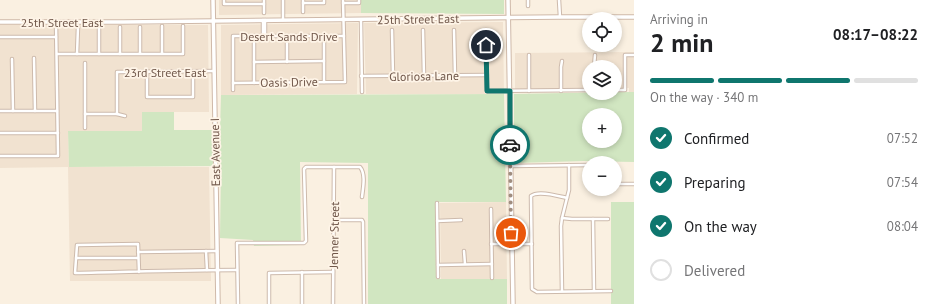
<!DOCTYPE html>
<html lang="en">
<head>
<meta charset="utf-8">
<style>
  :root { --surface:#fff; --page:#f6f6f6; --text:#202124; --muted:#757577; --line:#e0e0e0; --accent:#0f766e }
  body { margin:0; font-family:"PT Sans",sans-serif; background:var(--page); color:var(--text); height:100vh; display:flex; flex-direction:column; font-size:15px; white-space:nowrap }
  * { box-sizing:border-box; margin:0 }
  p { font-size:13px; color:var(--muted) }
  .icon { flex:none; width:22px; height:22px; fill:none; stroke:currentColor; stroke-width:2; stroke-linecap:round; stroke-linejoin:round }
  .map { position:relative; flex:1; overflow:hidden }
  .panel { display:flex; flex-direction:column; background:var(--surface); width:300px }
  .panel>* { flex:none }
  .buttons { position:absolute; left:582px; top:12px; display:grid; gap:8px }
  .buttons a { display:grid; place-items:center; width:40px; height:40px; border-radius:50%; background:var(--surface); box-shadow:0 2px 6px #0003; font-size:20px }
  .pin { position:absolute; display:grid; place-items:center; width:34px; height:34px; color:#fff; margin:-17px; border:2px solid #fff; border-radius:50%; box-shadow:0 1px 4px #0007 }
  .courier { position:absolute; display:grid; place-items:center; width:40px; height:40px; margin:-20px; border:3px solid #0f766e; border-radius:50%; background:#fff; color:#222; box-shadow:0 1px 5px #0007 }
  .summary em { font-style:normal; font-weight:700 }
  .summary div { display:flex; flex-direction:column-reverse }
  .summary { display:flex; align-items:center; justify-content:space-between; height:68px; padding:0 16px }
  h1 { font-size:26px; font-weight:700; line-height:30px }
  .bar { display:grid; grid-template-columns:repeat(4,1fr); gap:6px 4px; align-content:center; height:48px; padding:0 16px }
  .bar i { height:5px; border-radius:3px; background:var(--line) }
  .bar .selected { background:var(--accent) }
  .bar p { grid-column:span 4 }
  ol { padding:0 16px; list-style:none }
  li { display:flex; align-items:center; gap:12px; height:44px }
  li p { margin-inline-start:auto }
  li .icon { padding:4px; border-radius:50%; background:var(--accent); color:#fff; stroke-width:4 }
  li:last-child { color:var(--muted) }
  li i { width:22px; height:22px; border:2px solid var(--line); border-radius:50% }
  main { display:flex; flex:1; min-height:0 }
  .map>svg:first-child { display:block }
  .residential { fill:#f1e2d0 }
  .green { fill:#d1e6c1; fill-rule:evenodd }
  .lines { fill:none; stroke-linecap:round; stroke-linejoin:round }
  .street-casing { stroke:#cdbaac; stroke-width:4.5 }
  .secondary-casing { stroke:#cfb9a9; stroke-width:5.5 }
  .street { stroke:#fff; stroke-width:2.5 }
  .secondary { stroke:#fff; stroke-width:3.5 }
  .done { stroke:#a08d7f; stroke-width:4; stroke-dasharray:0 7.2 }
  .route { stroke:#0f766e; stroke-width:5 }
  .labels { text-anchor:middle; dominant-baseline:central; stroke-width:3.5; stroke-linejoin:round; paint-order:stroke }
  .street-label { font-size:12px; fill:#70574a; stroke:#fef4e7 }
</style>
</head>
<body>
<main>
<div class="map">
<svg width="634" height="304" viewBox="0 0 634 304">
  <rect width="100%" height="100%" fill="#faf0e1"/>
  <g class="residential">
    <polygon points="219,0 361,0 361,13 219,15"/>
    <polygon points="503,22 504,94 366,94 364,23"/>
    <polygon points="358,23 357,94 221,95 221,25"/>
    <polygon points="0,25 208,25 209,112 142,112 142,131 68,131 69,167 209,167 211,281 70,281 68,167 0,168"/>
    <polygon points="634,52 634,92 629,92 629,88 615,88 615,67 589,67 589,89 515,89 515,53"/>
    <polygon points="506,202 507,279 441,279 440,203"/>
  </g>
  <g class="green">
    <polygon points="361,0 504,0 504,14 361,13"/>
    <path d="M 615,92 L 634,92 L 634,162 L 584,161 L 517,163 L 514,155 L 514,94 ZM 589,115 L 615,115 L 615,141 L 589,141 Z"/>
    <polygon points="504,94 506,202 435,202 436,279 507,279 507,304 368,304 368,163 300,162 301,245 254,246 253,240 220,238 221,166 69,167 68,131 142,131 142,112 174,112 174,130 220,130 221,95"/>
    <rect x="611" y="202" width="23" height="102"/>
  </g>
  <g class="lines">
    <defs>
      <g id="street">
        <polyline points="224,0 224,4 264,4"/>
        <polyline points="264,0 264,13"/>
        <polyline points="528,0 528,6"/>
        <polyline points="559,0 560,17"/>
        <polyline points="303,3 324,3 324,0"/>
        <polyline points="343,3 359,3 359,0"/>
        <polyline points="303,12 303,0"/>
        <polyline points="263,20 263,36"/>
        <polyline points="265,20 265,36"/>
        <polyline points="283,20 283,0"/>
        <polyline points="361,20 362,92"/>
        <polyline points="162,26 162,53"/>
        <polyline points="99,27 99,54"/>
        <polyline points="120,27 120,54"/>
        <polyline points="140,27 140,53"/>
        <polyline points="392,30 393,76"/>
        <polyline points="423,30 424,76"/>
        <polyline points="454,30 455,76"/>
        <polyline points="486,30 487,91 589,90"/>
        <polyline points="287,36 287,62"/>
        <polyline points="0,37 56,37"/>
        <polyline points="254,37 254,83"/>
        <polyline points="57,54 183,54 183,26"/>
        <polyline points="77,54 78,27"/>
        <polyline points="529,55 529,91"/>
        <polyline points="34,58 35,111"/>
        <polyline points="12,59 13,111"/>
        <polyline points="254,62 324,61"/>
        <polyline points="85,63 85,128"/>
        <polyline points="594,67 595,55"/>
        <polyline points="147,71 147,97 193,97 193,72"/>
        <polyline points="361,76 487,75"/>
        <polyline points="324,82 324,36"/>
        <polyline points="233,83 345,82 343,0"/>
        <polyline points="233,90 233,36 344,36"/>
        <polyline points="615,90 625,90 625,55 634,55"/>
        <polyline points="561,91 561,67 562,61"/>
        <polyline points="0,111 57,111"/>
        <polyline points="85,114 117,114 125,116"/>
        <polyline points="117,114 117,72 214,71"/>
        <polyline points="0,133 58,133"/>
        <polyline points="0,156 58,156 56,22"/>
        <polyline points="510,166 589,165"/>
        <polyline points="615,184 634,184"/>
        <path d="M 567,198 C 558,196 538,190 531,196 L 532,289 L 537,292 L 611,291"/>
        <polyline points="437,203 438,277"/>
        <polyline points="491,209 492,278"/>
        <polyline points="562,218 572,219 608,219"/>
        <polyline points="593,219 594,290"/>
        <polyline points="334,220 362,220 363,222 364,304"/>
        <polyline points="437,221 461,220"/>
        <polyline points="491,244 532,244"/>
        <polyline points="206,251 207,270"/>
        <polyline points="464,251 465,264"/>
        <polyline points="138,252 217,251"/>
        <polyline points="76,258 138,258"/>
        <polyline points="438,265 492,264"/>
        <path d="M 139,272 L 138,244 L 77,245 L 75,273 C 129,272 183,270 237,270"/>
        <polyline points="302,272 302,304"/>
        <polyline points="562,291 561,226 562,218 569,190 569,165"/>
        <path d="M 238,304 L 237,243 L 304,243 L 306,241 L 304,169 L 306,167 L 360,167 C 366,174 363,188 362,197"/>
        <polyline points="269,304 269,273 333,272"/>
        <polyline points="333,304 334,167"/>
      </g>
      <g id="secondary">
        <polyline points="213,0 218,304"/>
        <polyline points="508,0 513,304"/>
        <polyline points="0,22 123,22 560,17 634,17"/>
      </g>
    </defs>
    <use href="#street" class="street-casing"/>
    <use href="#secondary" class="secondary-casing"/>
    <use href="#street" class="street"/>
    <use href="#secondary" class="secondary"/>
  </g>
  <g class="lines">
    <polyline class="done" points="510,145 511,233"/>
    <polyline class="route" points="486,45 487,91 510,91 510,145"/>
  </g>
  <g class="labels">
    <g class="street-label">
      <text transform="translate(418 19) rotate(-1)">25th Street East</text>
      <text x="62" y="22">25th Street East</text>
      <text x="289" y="36">Desert Sands Drive</text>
      <text x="165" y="72">23rd Street East</text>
      <text transform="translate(424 76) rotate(-1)">Gloriosa Lane</text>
      <text transform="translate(289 82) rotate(-1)">Oasis Drive</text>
      <text transform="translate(215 152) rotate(-91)">East Avenue I</text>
      <text transform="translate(334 235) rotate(-89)">Jenner Street</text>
    </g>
  </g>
</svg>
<div class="buttons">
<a><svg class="icon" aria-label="locate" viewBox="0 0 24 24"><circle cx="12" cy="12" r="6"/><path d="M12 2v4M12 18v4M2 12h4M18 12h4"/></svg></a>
<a><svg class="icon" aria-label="layers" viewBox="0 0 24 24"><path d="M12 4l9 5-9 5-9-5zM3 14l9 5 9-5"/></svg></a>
<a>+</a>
<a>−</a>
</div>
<div class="pin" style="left:511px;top:233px;background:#ea580c"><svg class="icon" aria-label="bag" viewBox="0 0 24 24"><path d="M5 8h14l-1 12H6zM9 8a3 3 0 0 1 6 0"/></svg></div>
<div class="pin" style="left:486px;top:45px;background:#1f2937"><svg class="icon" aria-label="home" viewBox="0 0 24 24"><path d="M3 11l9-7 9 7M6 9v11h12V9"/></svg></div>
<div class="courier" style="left:510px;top:145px"><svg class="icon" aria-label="car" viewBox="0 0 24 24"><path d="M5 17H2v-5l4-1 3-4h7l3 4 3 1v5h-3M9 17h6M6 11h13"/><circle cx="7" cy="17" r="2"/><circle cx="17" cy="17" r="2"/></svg></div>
</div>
<section class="panel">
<div class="summary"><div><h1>2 min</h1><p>Arriving in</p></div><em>08:17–08:22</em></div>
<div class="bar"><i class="selected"></i><i class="selected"></i><i class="selected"></i><i></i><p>On the way · 340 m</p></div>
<ol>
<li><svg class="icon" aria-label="check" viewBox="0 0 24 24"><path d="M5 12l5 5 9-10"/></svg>Confirmed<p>07:52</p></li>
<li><svg class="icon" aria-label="check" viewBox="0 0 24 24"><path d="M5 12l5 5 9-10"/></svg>Preparing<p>07:54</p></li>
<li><svg class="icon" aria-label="check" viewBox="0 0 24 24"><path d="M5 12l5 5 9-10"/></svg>On the way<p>08:04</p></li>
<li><i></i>Delivered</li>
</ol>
</section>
</main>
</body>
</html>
